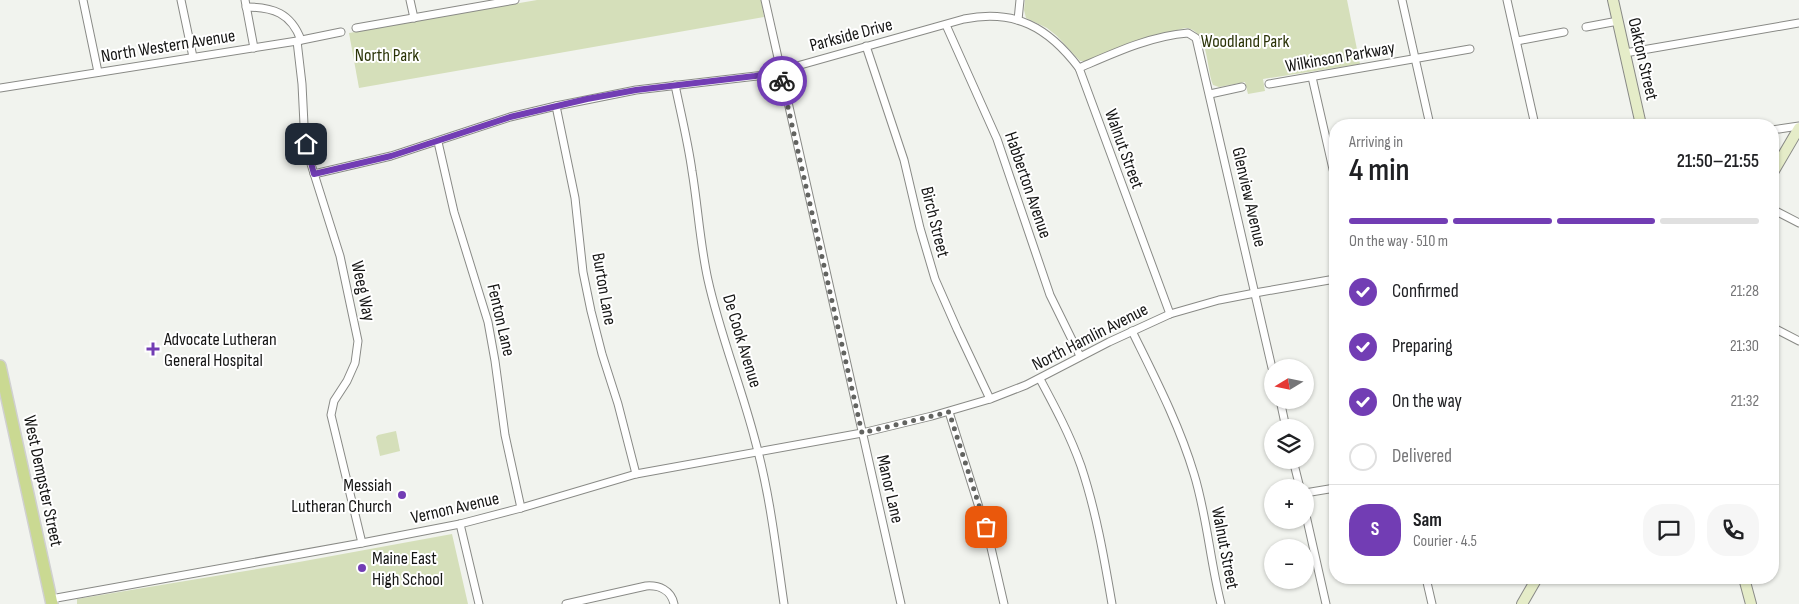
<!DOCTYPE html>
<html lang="en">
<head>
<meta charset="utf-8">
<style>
  :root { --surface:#fff; --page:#f6f6f6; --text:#202124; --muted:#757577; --line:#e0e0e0; --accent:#723db4 }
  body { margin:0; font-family:"Sofia Sans Condensed",sans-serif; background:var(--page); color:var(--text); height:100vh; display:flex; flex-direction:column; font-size:19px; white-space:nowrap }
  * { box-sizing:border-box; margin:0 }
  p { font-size:16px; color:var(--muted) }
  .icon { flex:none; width:28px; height:28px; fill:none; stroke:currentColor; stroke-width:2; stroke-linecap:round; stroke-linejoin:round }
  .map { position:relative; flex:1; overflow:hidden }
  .details { position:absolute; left:1329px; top:119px; width:450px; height:465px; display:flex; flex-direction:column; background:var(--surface); border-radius:20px; box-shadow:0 1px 4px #0004 }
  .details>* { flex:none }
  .needle { width:32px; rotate:260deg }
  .controls { position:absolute; left:1264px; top:359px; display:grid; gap:10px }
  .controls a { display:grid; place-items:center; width:50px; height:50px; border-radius:50%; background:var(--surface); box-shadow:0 1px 4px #0004; font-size:25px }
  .pin { position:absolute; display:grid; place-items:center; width:42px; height:42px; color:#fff; margin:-21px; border-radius:10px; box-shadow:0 2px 8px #0006 }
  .courier { position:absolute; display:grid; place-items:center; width:50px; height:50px; margin:-25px; border:4px solid #723db4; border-radius:50%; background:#fff; color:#222; box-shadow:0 1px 6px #0007 }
  .overview em { font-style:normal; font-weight:600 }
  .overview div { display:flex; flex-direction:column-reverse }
  .overview { display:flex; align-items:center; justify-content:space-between; height:85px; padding:0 20px }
  h1 { font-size:32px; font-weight:600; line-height:38px }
  .bar { display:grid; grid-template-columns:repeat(4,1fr); gap:8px 5px; align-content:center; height:60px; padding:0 20px }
  .bar i { height:6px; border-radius:4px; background:var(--line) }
  .bar .selected { background:var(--accent) }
  .bar p { grid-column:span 4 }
  .line { display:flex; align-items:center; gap:12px; padding:0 20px; border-top:1px solid var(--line) }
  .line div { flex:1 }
  .round { display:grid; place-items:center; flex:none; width:52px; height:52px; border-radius:20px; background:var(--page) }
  ol { padding:0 20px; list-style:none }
  li { display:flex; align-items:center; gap:15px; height:55px }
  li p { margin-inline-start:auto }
  li .icon { padding:5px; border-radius:50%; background:var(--accent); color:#fff; stroke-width:4 }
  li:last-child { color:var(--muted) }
  li i { width:28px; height:28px; border:2px solid var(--line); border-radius:50% }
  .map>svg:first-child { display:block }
  .green { fill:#d5dfba }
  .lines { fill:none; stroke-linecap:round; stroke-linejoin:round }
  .street-casing { stroke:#898a86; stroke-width:9 }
  .secondary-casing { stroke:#898a86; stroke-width:12 }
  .primary-casing { stroke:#d0d0d0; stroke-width:14 }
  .street { stroke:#fff; stroke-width:7 }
  .secondary { stroke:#e5ecc8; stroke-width:10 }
  .primary { stroke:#cad992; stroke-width:11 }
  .done { stroke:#626360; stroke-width:5; stroke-dasharray:0 9 }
  .route { stroke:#723db4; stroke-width:6 }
  .poi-dot { fill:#723db4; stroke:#fff; stroke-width:2 }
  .labels { text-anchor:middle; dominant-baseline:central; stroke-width:4; stroke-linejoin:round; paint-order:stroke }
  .street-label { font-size:18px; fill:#151514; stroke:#fff }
  .park-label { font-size:18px; fill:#2b3408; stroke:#fff }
  .poi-label { font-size:18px; fill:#151514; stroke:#fff; text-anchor:start }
</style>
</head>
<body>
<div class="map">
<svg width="1799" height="604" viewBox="0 0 1799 604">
  <rect width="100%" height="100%" fill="#f1f3ee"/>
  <g class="green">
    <polygon points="537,0 761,0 764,17 359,88 349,33"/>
    <path d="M 1025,0 L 1347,0 L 1360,64 L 1263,79 L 1265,91 L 1248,94 L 1245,82 L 1219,87 L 1213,85 C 1206,68 1209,29 1185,28 L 1131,42 L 1087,61 L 1080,61 L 1057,36 L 1047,28 L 1026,18 L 1024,10 Z"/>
    <polygon points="396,431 400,451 380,456 376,437 378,435"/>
    <polygon points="452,534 468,604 77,604 77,599 299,562"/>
  </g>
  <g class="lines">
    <defs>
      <g id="street">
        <polyline points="83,0 98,72"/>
        <polyline points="181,0 193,57"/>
        <polyline points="245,0 254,48"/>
        <polyline points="410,0 414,18"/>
        <polyline points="765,0 901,604"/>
        <polyline points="1402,0 1430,125"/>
        <polyline points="1507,0 1535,125"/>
        <path d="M 246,7 C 273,7 291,13 301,40"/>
        <polyline points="1018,20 1020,0"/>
        <polyline points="946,25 997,139 1050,295 1080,356"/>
        <polyline points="1586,27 1618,21"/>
        <polyline points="356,28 515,0"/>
        <polyline points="297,41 302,84 305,145 340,256 358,341 355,363 347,381 334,401 331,415 362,543"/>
        <polyline points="1517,41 1564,32"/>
        <polyline points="866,46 904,160 920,228 935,279 957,329 990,399"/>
        <polyline points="1625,53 1799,23"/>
        <path d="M 1079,68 C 1114,53 1150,36 1188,33 L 1196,38 L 1272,368"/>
        <polyline points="1312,77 1335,178"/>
        <polyline points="1269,84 1470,49"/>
        <path d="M 675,85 C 681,114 688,142 692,171 C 698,207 700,244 708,280 C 720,334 741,386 755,440 C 770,494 776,549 784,604"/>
        <polyline points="0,88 297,41 341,32"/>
        <polyline points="1210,94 1242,87"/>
        <polyline points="556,106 575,198 583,272 591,311 602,354 618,404 636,474"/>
        <polyline points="1772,130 1799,126"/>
        <polyline points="438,142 454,212 488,322 495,361 505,435 521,508"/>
        <path d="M 314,174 L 391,156 L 510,117 L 556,106 L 636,90 L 765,75 L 964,19 C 1015,9 1048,27 1079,68 L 1170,314"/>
        <polyline points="1772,209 1799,223"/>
        <polyline points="1772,327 1799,341"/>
        <path d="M 1132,331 C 1155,378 1179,424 1194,474 C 1207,516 1210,561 1221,604"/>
        <path d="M 1040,379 C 1055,407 1070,435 1081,466 C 1096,511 1104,557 1112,604"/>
        <polyline points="1280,400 1286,428"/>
        <polyline points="949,412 989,539 1004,604"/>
        <polyline points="1293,460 1300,488"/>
        <polyline points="1305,493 1335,488"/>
        <polyline points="1305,511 1326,604"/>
        <polyline points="460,524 479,604"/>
        <polyline points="1426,578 1432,604"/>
        <polyline points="51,599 362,543 460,524 521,508 636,474 862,433 932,416 990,399 1026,385 1109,342 1170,314 1219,300 1255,293 1335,279"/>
        <path d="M 566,604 L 646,586 C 659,585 671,590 674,604"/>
      </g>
      <g id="secondary">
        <polyline points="1613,0 1641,125"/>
        <polyline points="1772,174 1799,128"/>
        <polyline points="1744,578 1751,604"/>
        <polyline points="1522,604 1537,578"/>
      </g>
      <polyline id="primary" points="0,366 52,604"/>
    </defs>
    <use href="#street" class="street-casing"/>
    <use href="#secondary" class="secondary-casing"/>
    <use href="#primary" class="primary-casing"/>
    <use href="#street" class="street"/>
    <use href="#secondary" class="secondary"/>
    <use href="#primary" class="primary"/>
  </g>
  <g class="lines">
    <polyline class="done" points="782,81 862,433 949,412 986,527"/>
    <polyline class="route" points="306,144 314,174 391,156 510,117 587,99 636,90 755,76 780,71 782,81"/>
  </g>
  <g class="poi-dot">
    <path d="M150.5 341.5h5v5h5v5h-5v5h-5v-5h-5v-5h5z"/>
    <circle cx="402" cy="495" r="5"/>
    <circle cx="362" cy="568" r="5"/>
  </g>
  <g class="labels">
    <g class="street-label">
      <text transform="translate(851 35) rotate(-15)">Parkside Drive</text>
      <text transform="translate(168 46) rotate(-9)">North Western Avenue</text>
      <text transform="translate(1340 57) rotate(-10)">Wilkinson Parkway</text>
      <text transform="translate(1643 59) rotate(77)">Oakton Street</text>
      <text transform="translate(1124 149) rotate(70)">Walnut Street</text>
      <text transform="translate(1028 185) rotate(71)">Habberton Avenue</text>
      <text transform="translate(1249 197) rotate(77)">Glenview Avenue</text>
      <text transform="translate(935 222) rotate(76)">Birch Street</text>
      <text transform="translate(604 289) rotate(80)">Burton Lane</text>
      <text transform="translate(363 291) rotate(78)">Weeg Way</text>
      <text transform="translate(501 320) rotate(77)">Fenton Lane</text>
      <text transform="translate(1090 337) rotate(-27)">North Hamlin Avenue</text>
      <text transform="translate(742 341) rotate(73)">De Cook Avenue</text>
      <text transform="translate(43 481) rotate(78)">West Dempster Street</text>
      <text transform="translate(890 489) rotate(77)">Manor Lane</text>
      <text transform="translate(455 508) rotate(-13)">Vernon Avenue</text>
      <text transform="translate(1225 548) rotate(79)">Walnut Street</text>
    </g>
    <g class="park-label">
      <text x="1245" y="41">Woodland Park</text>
      <text x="387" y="55">North Park</text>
    </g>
    <g class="poi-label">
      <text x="164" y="339">Advocate Lutheran<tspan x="164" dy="21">General Hospital</tspan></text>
      <text x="392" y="485" text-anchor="end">Messiah<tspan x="392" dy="21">Lutheran Church</tspan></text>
      <text x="372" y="558">Maine East<tspan x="372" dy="21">High School</tspan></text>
    </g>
  </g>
</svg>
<div class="controls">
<a><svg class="needle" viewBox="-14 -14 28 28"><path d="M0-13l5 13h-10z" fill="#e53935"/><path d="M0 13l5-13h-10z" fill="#757577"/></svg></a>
<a><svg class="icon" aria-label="layers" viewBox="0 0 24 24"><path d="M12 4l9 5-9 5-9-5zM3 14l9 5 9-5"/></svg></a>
<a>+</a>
<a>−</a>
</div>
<div class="pin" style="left:986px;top:527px;background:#ea580c"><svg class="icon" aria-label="bag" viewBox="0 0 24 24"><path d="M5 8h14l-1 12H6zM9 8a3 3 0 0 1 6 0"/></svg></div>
<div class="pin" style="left:306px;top:144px;background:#1f2937"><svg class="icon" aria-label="home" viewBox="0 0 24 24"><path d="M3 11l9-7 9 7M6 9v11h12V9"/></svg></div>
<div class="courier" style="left:782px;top:81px"><svg class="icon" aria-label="bike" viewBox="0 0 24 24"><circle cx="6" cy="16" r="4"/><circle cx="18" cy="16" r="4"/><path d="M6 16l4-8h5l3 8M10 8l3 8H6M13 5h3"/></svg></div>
<section class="details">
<div class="overview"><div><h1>4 min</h1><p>Arriving in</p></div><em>21:50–21:55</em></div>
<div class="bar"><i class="selected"></i><i class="selected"></i><i class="selected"></i><i></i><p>On the way · 510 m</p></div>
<ol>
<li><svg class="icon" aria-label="check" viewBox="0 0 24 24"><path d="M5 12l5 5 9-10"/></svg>Confirmed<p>21:28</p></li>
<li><svg class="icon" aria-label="check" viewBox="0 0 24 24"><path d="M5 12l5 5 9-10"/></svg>Preparing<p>21:30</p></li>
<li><svg class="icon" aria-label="check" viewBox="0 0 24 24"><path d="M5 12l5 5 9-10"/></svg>On the way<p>21:32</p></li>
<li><i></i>Delivered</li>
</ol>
<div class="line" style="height:90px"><b class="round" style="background:var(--accent);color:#fff">S</b><div><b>Sam</b><p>Courier · 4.5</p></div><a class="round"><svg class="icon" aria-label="chat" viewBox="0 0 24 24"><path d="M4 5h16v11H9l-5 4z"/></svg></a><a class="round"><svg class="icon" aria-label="phone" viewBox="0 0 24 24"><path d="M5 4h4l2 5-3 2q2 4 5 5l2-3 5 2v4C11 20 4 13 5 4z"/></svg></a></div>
</section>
</div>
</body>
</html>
